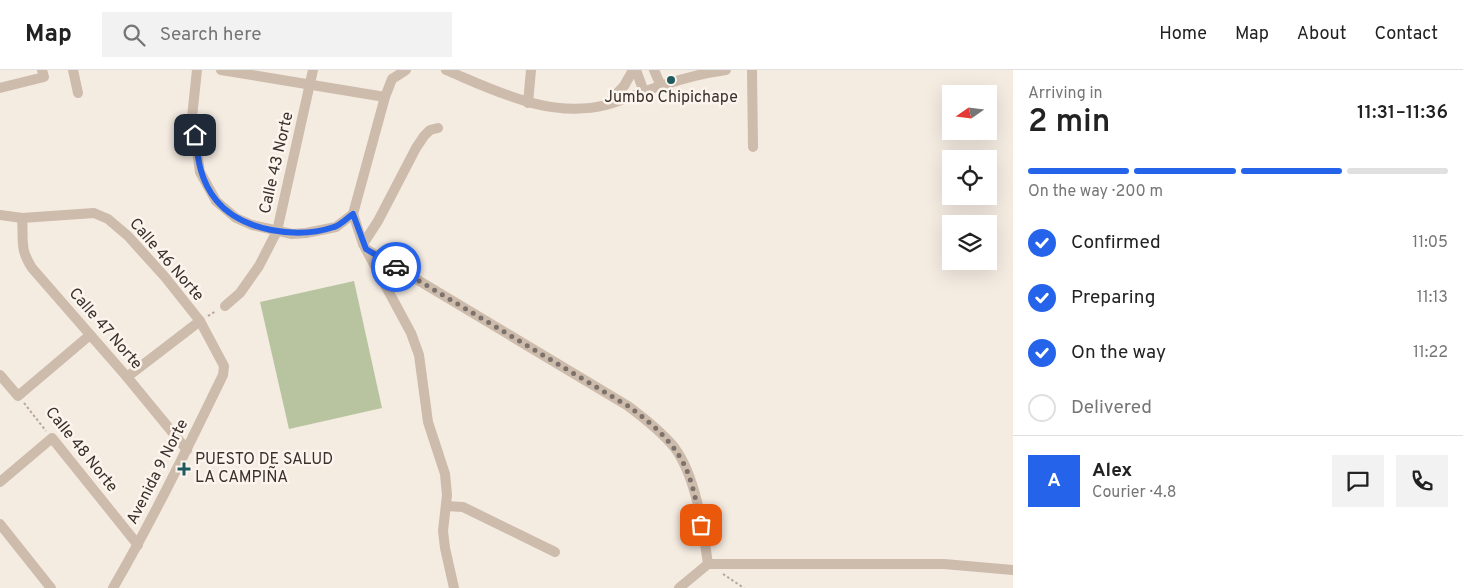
<!DOCTYPE html>
<html lang="en">
<head>
<meta charset="utf-8">
<style>
  :root { --surface:#fff; --page:#f2f2f2; --text:#222; --muted:#767676; --line:#e0e0e0; --accent:#2563eb }
  body { margin:0; font-family:Overpass,sans-serif; background:var(--page); color:var(--text); height:100vh; display:flex; flex-direction:column; font-size:19px; white-space:nowrap }
  * { box-sizing:border-box; margin:0 }
  p { font-size:16px; color:var(--muted) }
  .icon { flex:none; width:28px; height:28px; fill:none; stroke:currentColor; stroke-width:2; stroke-linecap:round; stroke-linejoin:round }
  .map { position:relative; flex:1; overflow:hidden }
  .sheet { display:flex; flex-direction:column; background:var(--surface); width:450px }
  .sheet>* { flex:none }
  .needle { width:32px; rotate:256deg }
  .controls { position:absolute; left:942px; top:15px; display:grid; gap:10px }
  .controls a { display:grid; place-items:center; width:55px; height:55px; border-radius:0px; background:var(--surface); box-shadow:0 5px 20px #0002; font-size:25px }
  .pin { position:absolute; display:grid; place-items:center; width:42px; height:42px; color:#fff; margin:-21px; border-radius:10px; box-shadow:0 2px 8px #0006 }
  .courier { position:absolute; display:grid; place-items:center; width:50px; height:50px; margin:-25px; border:4px solid #2563eb; border-radius:50%; background:#fff; color:#222; box-shadow:0 1px 6px #0007 }
  .headline em { font-style:normal; font-weight:600 }
  .headline div { display:flex; flex-direction:column-reverse }
  .headline { display:flex; align-items:center; justify-content:space-between; height:85px; padding:0 15px }
  h1 { font-size:32px; font-weight:600; line-height:38px }
  .bar { display:grid; grid-template-columns:repeat(4,1fr); gap:8px 5px; align-content:center; height:60px; padding:0 15px }
  .bar i { height:6px; border-radius:4px; background:var(--line) }
  .bar .active { background:var(--accent) }
  .bar p { grid-column:span 4 }
  .line { display:flex; align-items:center; gap:12px; padding:0 15px; border-top:1px solid var(--line) }
  .line div { flex:1 }
  .round { display:grid; place-items:center; flex:none; width:52px; height:52px; border-radius:0px; background:var(--page) }
  ol { padding:0 15px; list-style:none }
  li { display:flex; align-items:center; gap:15px; height:55px }
  li p { margin-inline-start:auto }
  li .icon { padding:5px; border-radius:50%; background:var(--accent); color:#fff; stroke-width:4 }
  li:last-child { color:var(--muted) }
  li i { width:28px; height:28px; border:2px solid var(--line); border-radius:50% }
  header { display:flex; align-items:center; gap:30px; box-sizing:border-box; height:70px; padding:0 25px; background:var(--surface); border-bottom:1px solid var(--line) }
  header strong { font-size:24px }
  nav { display:flex; gap:28px; margin-inline-start:auto; font-size:18px }
  .search { width:350px; height:45px; background:var(--page); display:flex; align-items:center; gap:12px; box-sizing:border-box; padding:0 18px; border-radius:0px; color:var(--muted); font-size:19px }
  main { display:flex; flex:1; min-height:0 }
  .map>svg:first-child { display:block }
  .green { fill:#b8c4a0 }
  .lines { fill:none; stroke-linecap:round; stroke-linejoin:round }
  .path { stroke:#b9a596; stroke-width:2; stroke-dasharray:2.5 2.5; stroke-linecap:butt }
  .minor { stroke:#cdbbac; stroke-width:10 }
  .done { stroke:#7c716b; stroke-width:5; stroke-dasharray:0 9 }
  .route { stroke:#2563eb; stroke-width:6 }
  .poi-dot { fill:#1f5a5e; stroke:#fbf5ee; stroke-width:2 }
  .labels { text-anchor:middle; dominant-baseline:central; stroke-width:5; stroke-linejoin:round; paint-order:stroke }
  .poi-label { font-size:16px; fill:#3b302b; stroke:#fbf5ee }
  .street-label { font-size:16px; fill:#3b302b; stroke:#fbf5ee }
</style>
</head>
<body>
<header>
<strong>Map</strong>
<div class="search"><svg class="icon" aria-label="search" viewBox="0 0 24 24"><circle cx="10" cy="10" r="6"/><path d="M15 15l6 6"/></svg>Search here</div>
<nav><a>Home</a><a>Map</a><a>About</a><a>Contact</a></nav>
</header>
<main>
<div class="map">
<svg width="1013" height="518" viewBox="0 0 1013 518">
  <rect width="100%" height="100%" fill="#f4ebe1"/>
  <polygon class="green" points="354,211 382,338 289,359 260,232"/>
  <g class="lines">
    <g class="path">
      <polyline points="208,246 216,241"/>
      <polyline points="24,333 46,361"/>
      <polyline points="723,504 744,518"/>
    </g>
    <g class="minor">
      <polyline points="73,0 78,23"/>
      <polyline points="197,0 192,47 200,102 216,131 236,148 252,155 292,164 306,163 336,157 353,144"/>
      <polyline points="221,0 385,27"/>
      <path d="M 446,0 C 496,21 550,49 606,35 C 624,30 642,22 660,16 C 681,9 704,3 726,0"/>
      <polyline points="636,0 644,22"/>
      <polyline points="654,0 661,16"/>
      <polyline points="752,0 753,77"/>
      <polyline points="0,18 44,7 42,0"/>
      <polyline points="528,33 531,0"/>
      <polyline points="608,33 624,16 633,0"/>
      <polyline points="353,144 363,174 411,263 419,285 428,352 445,404 447,425 443,461 445,478 454,518"/>
      <polyline points="353,144 385,27 392,9 406,0"/>
      <path d="M 0,145 L 22,148 L 94,143 L 108,149 L 128,166 L 165,207 L 200,251 L 224,296 L 223,305 C 188,377 153,449 113,518"/>
      <path d="M 22,148 C 24,170 19,178 32,198 L 127,307 L 187,380"/>
      <polyline points="363,174 378,151 416,78 424,66 430,60 438,58"/>
      <path d="M 366,179 L 628,336 C 644,348 661,361 674,377 C 696,406 703,458 708,494"/>
      <polyline points="225,236 240,223 259,196 277,161 313,0"/>
      <polyline points="0,305 18,326 90,265"/>
      <polyline points="127,307 200,251"/>
      <polyline points="0,412 52,368 138,475"/>
      <polyline points="446,436 463,437 555,482"/>
      <polyline points="0,454 51,518"/>
      <polyline points="679,518 708,494 944,494 1013,500"/>
    </g>
  </g>
  <g class="lines">
    <path class="done" d="M 396,197 L 628,336 C 654,355 680,377 690,409 C 695,424 698,440 701,455"/>
    <path class="route" d="M 195,65 C 198,90 200,110 216,130 C 242,162 298,169 334,157 C 341,155 347,148 353,144 L 366,179 L 396,197"/>
  </g>
  <g class="poi-dot">
    <circle cx="671" cy="10" r="5"/>
    <path d="M181.5 391.5h5v5h5v5h-5v5h-5v-5h-5v-5h5z"/>
  </g>
  <g class="labels">
    <g class="poi-label">
      <text x="671" y="28">Jumbo Chipichape</text>
      <text x="195" y="390" text-anchor="start">PUESTO DE SALUD<tspan x="195" dy="18">LA CAMPIÑA</tspan></text>
    </g>
    <g class="street-label">
      <text transform="translate(277 93) rotate(-77)">Calle 43 Norte</text>
      <text transform="translate(166 190) rotate(49)">Calle 46 Norte</text>
      <text transform="translate(105 259) rotate(49)">Calle 47 Norte</text>
      <text transform="translate(81 380) rotate(51)">Calle 48 Norte</text>
      <text transform="translate(158 402) rotate(-63)">Avenida 9 Norte</text>
    </g>
  </g>
</svg>
<div class="controls">
<a><svg class="needle" viewBox="-14 -14 28 28"><path d="M0-13l5 13h-10z" fill="#e53935"/><path d="M0 13l5-13h-10z" fill="#767676"/></svg></a>
<a><svg class="icon" aria-label="locate" viewBox="0 0 24 24"><circle cx="12" cy="12" r="6"/><path d="M12 2v4M12 18v4M2 12h4M18 12h4"/></svg></a>
<a><svg class="icon" aria-label="layers" viewBox="0 0 24 24"><path d="M12 4l9 5-9 5-9-5zM3 14l9 5 9-5"/></svg></a>
</div>
<div class="pin" style="left:701px;top:455px;background:#ea580c"><svg class="icon" aria-label="bag" viewBox="0 0 24 24"><path d="M5 8h14l-1 12H6zM9 8a3 3 0 0 1 6 0"/></svg></div>
<div class="pin" style="left:195px;top:65px;background:#1f2937"><svg class="icon" aria-label="home" viewBox="0 0 24 24"><path d="M3 11l9-7 9 7M6 9v11h12V9"/></svg></div>
<div class="courier" style="left:396px;top:197px"><svg class="icon" aria-label="car" viewBox="0 0 24 24"><path d="M5 17H2v-5l4-1 3-4h7l3 4 3 1v5h-3M9 17h6M6 11h13"/><circle cx="7" cy="17" r="2"/><circle cx="17" cy="17" r="2"/></svg></div>
</div>
<section class="sheet">
<div class="headline"><div><h1>2 min</h1><p>Arriving in</p></div><em>11:31–11:36</em></div>
<div class="bar"><i class="active"></i><i class="active"></i><i class="active"></i><i></i><p>On the way · 200 m</p></div>
<ol>
<li><svg class="icon" aria-label="check" viewBox="0 0 24 24"><path d="M5 12l5 5 9-10"/></svg>Confirmed<p>11:05</p></li>
<li><svg class="icon" aria-label="check" viewBox="0 0 24 24"><path d="M5 12l5 5 9-10"/></svg>Preparing<p>11:13</p></li>
<li><svg class="icon" aria-label="check" viewBox="0 0 24 24"><path d="M5 12l5 5 9-10"/></svg>On the way<p>11:22</p></li>
<li><i></i>Delivered</li>
</ol>
<div class="line" style="height:90px"><b class="round" style="background:var(--accent);color:#fff">A</b><div><b>Alex</b><p>Courier · 4.8</p></div><a class="round"><svg class="icon" aria-label="chat" viewBox="0 0 24 24"><path d="M4 5h16v11H9l-5 4z"/></svg></a><a class="round"><svg class="icon" aria-label="phone" viewBox="0 0 24 24"><path d="M5 4h4l2 5-3 2q2 4 5 5l2-3 5 2v4C11 20 4 13 5 4z"/></svg></a></div>
</section>
</main>
</body>
</html>
